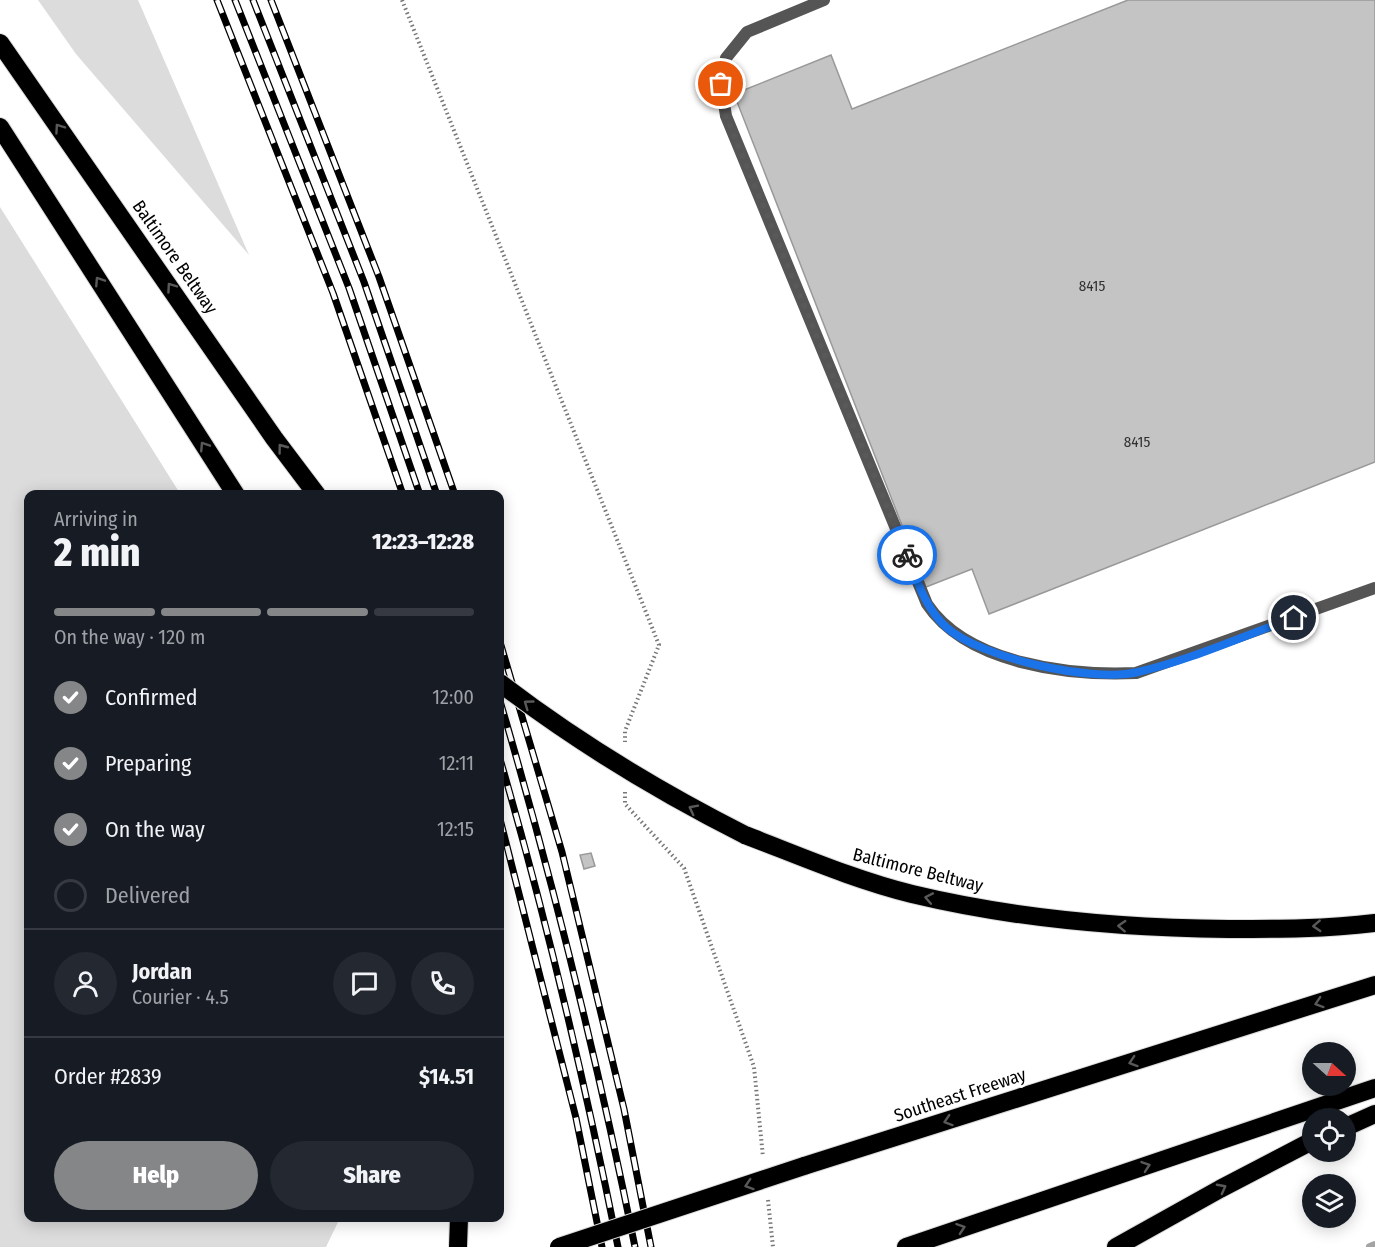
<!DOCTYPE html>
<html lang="en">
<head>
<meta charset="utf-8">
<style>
  :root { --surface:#171b24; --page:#242831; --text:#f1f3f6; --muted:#9ea1a6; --line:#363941; --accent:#858687 }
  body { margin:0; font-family:"Fira Sans Condensed",sans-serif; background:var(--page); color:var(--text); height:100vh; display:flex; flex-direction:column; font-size:22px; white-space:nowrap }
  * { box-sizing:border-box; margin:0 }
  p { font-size:20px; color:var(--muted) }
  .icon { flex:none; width:33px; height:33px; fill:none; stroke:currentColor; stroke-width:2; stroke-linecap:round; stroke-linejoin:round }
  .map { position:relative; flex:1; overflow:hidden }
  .side { position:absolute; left:24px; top:490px; width:480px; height:732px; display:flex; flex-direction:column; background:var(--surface); border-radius:12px; box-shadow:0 3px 15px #0003 }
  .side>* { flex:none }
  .needle { width:39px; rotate:111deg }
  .controls { position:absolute; left:1302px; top:1042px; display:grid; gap:12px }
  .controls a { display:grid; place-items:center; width:54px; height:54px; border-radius:50%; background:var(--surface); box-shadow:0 3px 15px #0003; font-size:30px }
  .pin { position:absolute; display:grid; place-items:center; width:51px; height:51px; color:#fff; margin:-26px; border:3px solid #fff; border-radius:50%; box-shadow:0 2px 6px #0007 }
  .courier { position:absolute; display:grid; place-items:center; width:60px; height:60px; margin:-30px; border:4px solid #1a73e8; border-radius:50%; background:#fff; color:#222; box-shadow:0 2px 8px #0007 }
  .overview em { font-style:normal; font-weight:800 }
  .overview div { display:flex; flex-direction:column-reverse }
  .overview { display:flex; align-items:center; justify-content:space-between; height:102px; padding:0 30px }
  h1 { font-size:39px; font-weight:800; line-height:45px }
  .bar { display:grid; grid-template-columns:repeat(4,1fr); gap:9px 6px; align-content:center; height:72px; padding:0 30px }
  .bar i { height:8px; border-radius:4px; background:var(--line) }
  .bar .on { background:var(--accent) }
  .bar p { grid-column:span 4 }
  .line { display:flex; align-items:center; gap:15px; padding:0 30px; border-top:2px solid var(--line) }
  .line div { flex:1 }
  .round { display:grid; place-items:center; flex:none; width:63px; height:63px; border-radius:32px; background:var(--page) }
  ol { padding:0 30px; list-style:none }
  li { display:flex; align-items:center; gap:18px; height:66px }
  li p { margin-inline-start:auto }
  li .icon { padding:6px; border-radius:50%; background:var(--accent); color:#fff; stroke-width:4 }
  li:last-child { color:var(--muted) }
  li i { width:33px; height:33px; border:3px solid var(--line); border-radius:50% }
  .primary-button { display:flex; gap:12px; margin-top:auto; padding:12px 30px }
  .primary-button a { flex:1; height:69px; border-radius:36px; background:var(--accent); color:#fff; font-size:24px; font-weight:800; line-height:69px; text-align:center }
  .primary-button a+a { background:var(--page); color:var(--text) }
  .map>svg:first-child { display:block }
  .green { fill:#dcdcdc }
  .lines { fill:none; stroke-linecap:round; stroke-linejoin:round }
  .stream { stroke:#a3a3a3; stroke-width:8 }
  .building { fill:#c4c4c4; stroke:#999; stroke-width:1.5 }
  .motorway-casing { stroke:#dbdbdb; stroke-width:20 }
  .path { stroke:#777; stroke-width:4; stroke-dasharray:1.5 3; stroke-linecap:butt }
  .service { stroke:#555; stroke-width:12 }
  .motorway { stroke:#000; stroke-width:18 }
  .rail-casing { stroke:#000; stroke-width:7 }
  .rail { stroke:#fff; stroke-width:4.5; stroke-dasharray:14; stroke-linecap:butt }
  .motorway-bridge-casing { stroke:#dbdbdb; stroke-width:20; stroke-linecap:butt }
  .motorway-bridge { stroke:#000; stroke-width:18 }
  .oneway { stroke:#595959 }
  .done { stroke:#595959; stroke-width:6; stroke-dasharray:0 10.8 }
  .route { stroke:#1a73e8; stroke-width:8 }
  .labels { text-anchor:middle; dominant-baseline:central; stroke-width:5; stroke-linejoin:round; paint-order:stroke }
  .number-label { font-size:15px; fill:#313131 }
  .street-label { font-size:18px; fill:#000; stroke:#fff }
</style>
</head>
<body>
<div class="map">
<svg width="1375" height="1247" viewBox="0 0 1375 1247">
  <rect width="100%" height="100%" fill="#fff"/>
  <g class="green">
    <polygon points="38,0 138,0 249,255 76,54"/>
    <polygon points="0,207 181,495 28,495 28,1218 340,1218 326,1247 0,1247"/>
  </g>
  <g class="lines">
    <polyline class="stream" points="1370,1247 1375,1245"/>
  </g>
  <g class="building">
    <polygon points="1128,0 1375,0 1375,462 989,614 972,569 926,587 734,94 831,55 852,109"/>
    <polygon points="591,853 595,866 584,869 580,855"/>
  </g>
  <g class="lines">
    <defs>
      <g id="motorway">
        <polyline points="0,43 274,438 317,495"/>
        <polyline points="0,127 236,495"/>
        <path d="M 745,835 C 800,856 855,880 912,894 C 1016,919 1123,928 1229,929 C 1277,929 1327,929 1375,923"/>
        <polyline points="1346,1127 1375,1114"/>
        <polyline points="804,1166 1375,985"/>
        <polyline points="458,1247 459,1218"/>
        <polyline points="906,1247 1375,1088"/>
        <polyline points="1116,1247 1220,1189 1312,1141"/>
      </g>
    </defs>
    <use href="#motorway" class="motorway-casing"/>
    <g class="path">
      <polyline points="402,0 659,645 625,731 625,742"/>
      <polyline points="625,792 625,804 684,868 754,1067 763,1157"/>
      <polyline points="768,1200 773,1247"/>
    </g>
    <path class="service" d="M 824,0 L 747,32 L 726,58 L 721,84 L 726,116 L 927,604 C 967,664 1069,676 1136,673 L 1375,588"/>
    <use href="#motorway" class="motorway"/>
    <defs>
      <g id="rail">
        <polyline points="217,0 333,293 403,495"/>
        <polyline points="235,0 349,288 420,495"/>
        <polyline points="253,0 364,282 437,495"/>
        <polyline points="271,0 379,277 455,495"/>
        <polyline points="500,642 562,852 624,1109 651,1247"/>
        <path d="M 500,701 C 553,881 598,1063 635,1247"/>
        <path d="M 500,759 C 547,920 585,1083 618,1247"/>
        <polyline points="500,819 576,1118 602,1247"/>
      </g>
    </defs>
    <use href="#rail" class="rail-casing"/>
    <use href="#rail" class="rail"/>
    <defs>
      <g id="motorway-bridge">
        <path d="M 500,683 C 577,742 658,791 745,835"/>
        <polyline points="559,1247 804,1166"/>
      </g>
    </defs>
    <use href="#motorway-bridge" class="motorway-bridge-casing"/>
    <use href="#motorway-bridge" class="motorway-bridge"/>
  </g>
  <defs><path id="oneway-chevron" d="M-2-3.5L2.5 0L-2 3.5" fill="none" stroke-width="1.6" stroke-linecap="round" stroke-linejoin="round" transform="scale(1.5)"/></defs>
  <g class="oneway">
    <use href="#oneway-chevron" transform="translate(59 128) rotate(-125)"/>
    <use href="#oneway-chevron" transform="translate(99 281) rotate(-123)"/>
    <use href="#oneway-chevron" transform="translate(171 287) rotate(-125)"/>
    <use href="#oneway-chevron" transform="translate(204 446) rotate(-123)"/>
    <use href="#oneway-chevron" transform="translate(282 448) rotate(-127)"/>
    <use href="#oneway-chevron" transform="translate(528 704) rotate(-144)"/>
    <use href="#oneway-chevron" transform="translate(693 809) rotate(-153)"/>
    <use href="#oneway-chevron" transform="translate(929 898) rotate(-169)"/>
    <use href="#oneway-chevron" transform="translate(1122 926) rotate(-177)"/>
    <use href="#oneway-chevron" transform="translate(1317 926) rotate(177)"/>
    <use href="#oneway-chevron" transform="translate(1319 1003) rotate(162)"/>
    <use href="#oneway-chevron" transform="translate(1133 1062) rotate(162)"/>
    <use href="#oneway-chevron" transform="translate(948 1121) rotate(162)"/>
    <use href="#oneway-chevron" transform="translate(1146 1166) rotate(-19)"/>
    <use href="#oneway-chevron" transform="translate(749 1185) rotate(162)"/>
    <use href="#oneway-chevron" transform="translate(1222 1188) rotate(-28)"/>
    <use href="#oneway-chevron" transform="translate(961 1228) rotate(-19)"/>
  </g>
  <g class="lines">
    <polyline class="done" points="721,84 726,116 907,555"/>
    <path class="route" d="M 907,555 C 917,580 925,608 946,627 C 980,658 1093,683 1138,672 C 1191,660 1243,636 1294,618"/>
  </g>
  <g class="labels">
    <g class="number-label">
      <text x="1092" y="286">8415</text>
      <text x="1137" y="442">8415</text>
    </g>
    <g class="street-label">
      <text transform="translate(175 257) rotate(55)">Baltimore Beltway</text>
      <text transform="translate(918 870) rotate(14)">Baltimore Beltway</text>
      <text transform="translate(960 1095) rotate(-18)">Southeast Freeway</text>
    </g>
  </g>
</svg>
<div class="controls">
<a><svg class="needle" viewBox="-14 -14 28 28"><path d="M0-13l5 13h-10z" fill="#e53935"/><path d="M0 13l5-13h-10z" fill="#9ea1a6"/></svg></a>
<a><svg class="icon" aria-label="locate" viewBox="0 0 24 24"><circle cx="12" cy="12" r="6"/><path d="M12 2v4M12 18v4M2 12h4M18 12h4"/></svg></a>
<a><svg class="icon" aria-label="layers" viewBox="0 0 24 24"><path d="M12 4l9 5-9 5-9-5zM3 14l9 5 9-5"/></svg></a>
</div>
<div class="pin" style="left:721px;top:84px;background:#ea580c"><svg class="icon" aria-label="bag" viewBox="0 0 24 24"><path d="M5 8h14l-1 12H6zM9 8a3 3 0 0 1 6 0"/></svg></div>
<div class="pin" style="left:1294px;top:618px;background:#1f2937"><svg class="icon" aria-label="home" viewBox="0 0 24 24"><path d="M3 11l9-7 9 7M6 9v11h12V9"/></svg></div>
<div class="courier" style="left:907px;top:555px"><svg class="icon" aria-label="bike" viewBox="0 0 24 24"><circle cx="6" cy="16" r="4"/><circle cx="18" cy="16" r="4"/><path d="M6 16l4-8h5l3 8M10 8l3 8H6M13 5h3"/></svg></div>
<section class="side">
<div class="overview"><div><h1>2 min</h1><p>Arriving in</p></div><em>12:23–12:28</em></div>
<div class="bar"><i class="on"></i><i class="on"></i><i class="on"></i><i></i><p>On the way · 120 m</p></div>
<ol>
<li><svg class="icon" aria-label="check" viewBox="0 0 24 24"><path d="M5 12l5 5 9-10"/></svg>Confirmed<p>12:00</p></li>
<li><svg class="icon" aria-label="check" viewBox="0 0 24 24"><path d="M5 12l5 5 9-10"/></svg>Preparing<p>12:11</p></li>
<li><svg class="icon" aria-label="check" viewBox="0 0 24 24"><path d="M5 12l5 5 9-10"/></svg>On the way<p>12:15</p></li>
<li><i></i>Delivered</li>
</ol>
<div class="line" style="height:108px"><a class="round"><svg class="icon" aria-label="person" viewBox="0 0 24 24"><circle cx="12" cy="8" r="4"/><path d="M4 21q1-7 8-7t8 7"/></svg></a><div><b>Jordan</b><p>Courier · 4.5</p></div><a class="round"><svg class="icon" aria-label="chat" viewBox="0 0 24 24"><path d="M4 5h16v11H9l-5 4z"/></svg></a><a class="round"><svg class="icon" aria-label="phone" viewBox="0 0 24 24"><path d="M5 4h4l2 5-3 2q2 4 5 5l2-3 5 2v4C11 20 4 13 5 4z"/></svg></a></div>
<div class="line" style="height:78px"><div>Order #2839</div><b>$14.51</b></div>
<div class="primary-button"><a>Help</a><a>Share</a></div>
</section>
</div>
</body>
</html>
